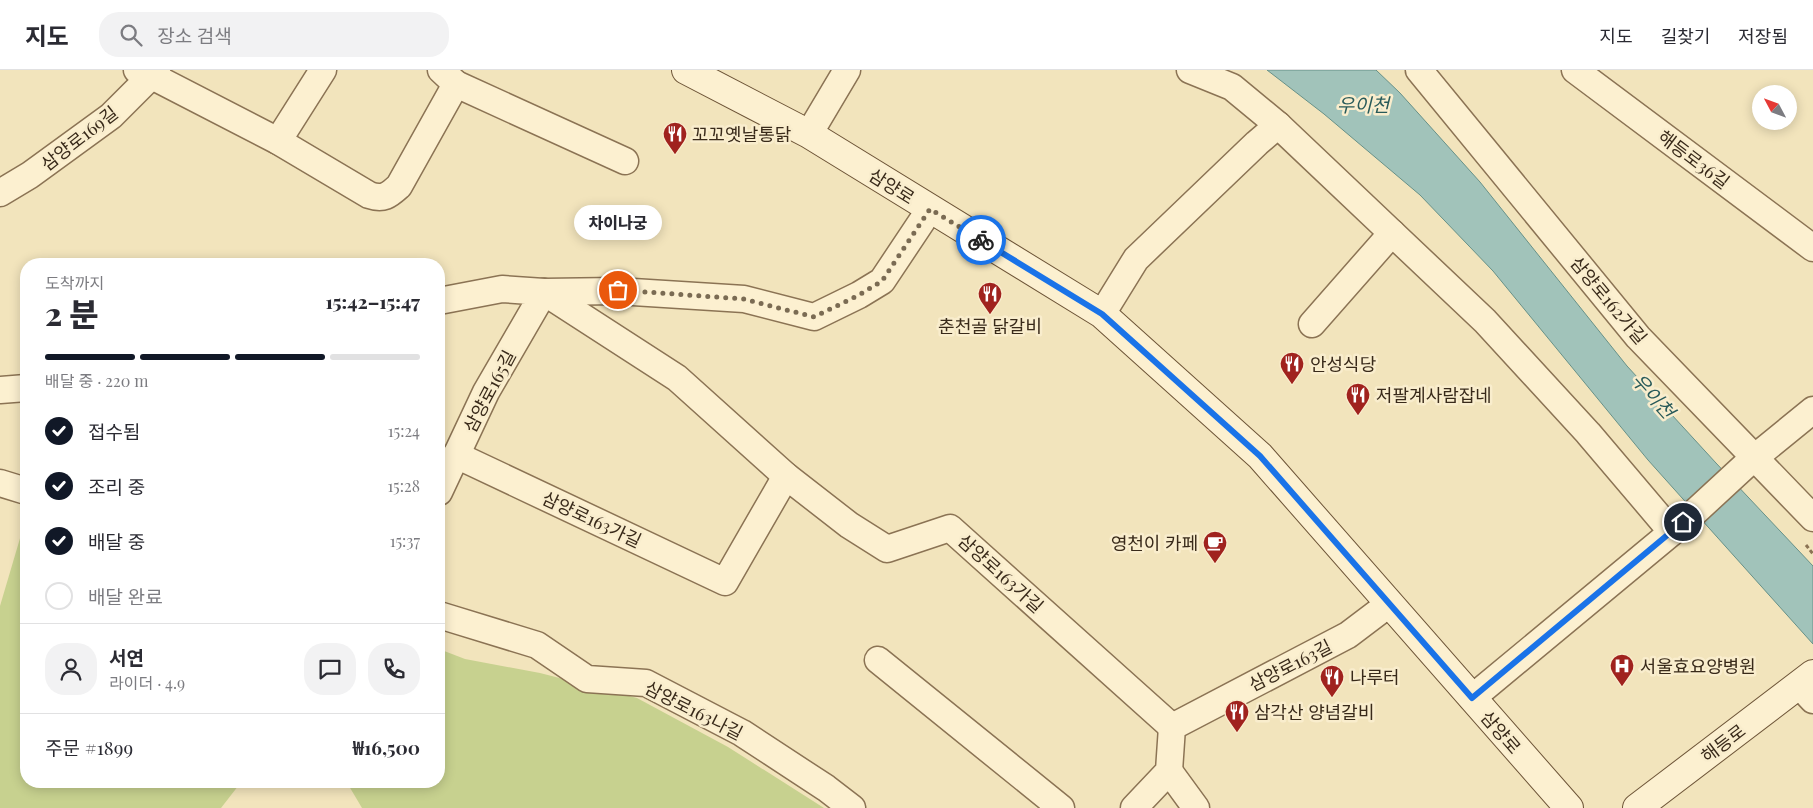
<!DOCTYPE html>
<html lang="ko">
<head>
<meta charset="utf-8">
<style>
  :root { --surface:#fff; --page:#f2f2f3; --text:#2b2b33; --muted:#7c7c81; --line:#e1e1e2; --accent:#111827 }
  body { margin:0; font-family:"Playfair Display","Noto Sans KR",serif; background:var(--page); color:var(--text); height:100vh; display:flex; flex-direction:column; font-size:19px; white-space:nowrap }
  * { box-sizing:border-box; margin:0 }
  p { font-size:16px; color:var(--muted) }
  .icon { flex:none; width:28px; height:28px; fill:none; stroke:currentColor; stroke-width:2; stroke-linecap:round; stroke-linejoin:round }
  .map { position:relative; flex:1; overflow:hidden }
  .sheet { position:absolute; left:20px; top:188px; width:425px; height:530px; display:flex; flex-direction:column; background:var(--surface); border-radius:20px; box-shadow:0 2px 12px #0003 }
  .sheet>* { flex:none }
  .needle { width:32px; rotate:311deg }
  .controls { position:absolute; left:1752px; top:15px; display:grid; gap:10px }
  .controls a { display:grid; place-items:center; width:45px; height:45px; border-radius:50%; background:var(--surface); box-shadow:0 2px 12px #0003; font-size:25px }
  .pin { position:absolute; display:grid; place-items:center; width:42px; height:42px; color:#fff; margin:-21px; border:2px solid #fff; border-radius:50%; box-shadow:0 1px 5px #0007 }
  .courier { position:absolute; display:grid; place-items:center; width:50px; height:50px; margin:-25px; border:4px solid #1a73e8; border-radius:50%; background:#fff; color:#222; box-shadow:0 1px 6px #0007 }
  .bubble { position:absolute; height:35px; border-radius:18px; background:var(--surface); box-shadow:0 2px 12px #0003; font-size:16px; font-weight:800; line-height:35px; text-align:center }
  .summary em { font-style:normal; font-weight:800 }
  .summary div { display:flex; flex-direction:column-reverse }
  .summary { display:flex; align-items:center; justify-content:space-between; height:85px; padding:0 25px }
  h1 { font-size:32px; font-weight:800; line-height:38px }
  .bar { display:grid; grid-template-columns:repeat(4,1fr); gap:8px 5px; align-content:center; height:60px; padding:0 25px }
  .bar i { height:6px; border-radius:4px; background:var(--line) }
  .bar .current { background:var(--accent) }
  .bar p { grid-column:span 4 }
  .line { display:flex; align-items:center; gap:12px; padding:0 25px; border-top:1px solid var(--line) }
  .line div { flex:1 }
  .round { display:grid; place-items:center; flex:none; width:52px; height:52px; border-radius:20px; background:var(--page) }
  ol { padding:0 25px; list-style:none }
  li { display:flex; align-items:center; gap:15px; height:55px }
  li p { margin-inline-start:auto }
  li .icon { padding:5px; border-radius:50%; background:var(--accent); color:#fff; stroke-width:4 }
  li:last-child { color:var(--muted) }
  li i { width:28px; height:28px; border:2px solid var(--line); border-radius:50% }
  header { display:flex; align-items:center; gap:30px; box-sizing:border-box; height:70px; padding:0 25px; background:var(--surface); border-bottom:1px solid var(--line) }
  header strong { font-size:24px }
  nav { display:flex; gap:28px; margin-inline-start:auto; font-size:18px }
  .search { width:350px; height:45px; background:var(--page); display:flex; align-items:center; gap:12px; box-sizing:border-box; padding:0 18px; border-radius:20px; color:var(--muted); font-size:19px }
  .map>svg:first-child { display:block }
  .green { fill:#c7d18f }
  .water { fill:#a1c3ba; stroke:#679188 }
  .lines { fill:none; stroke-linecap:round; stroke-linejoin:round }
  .street-casing { stroke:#8b7354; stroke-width:29 }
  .secondary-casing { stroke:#6d5437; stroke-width:30 }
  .path { stroke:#8b7354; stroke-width:3; stroke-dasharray:4 2.5; stroke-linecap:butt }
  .street { stroke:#fcf0d0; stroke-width:26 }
  .secondary { stroke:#fcf0d0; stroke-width:28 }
  .done { stroke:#7a6b53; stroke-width:5; stroke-dasharray:0 9 }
  .route { stroke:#1a73e8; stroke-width:6 }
  .labels { text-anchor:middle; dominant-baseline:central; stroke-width:5; stroke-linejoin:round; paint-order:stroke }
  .poi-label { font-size:18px; fill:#392a1a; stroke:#f9edcd; text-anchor:start }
  .street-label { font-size:18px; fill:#392a1a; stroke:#f9edcd }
  .water-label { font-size:19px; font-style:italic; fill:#285a59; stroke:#f9edcd }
</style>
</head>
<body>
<header>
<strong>지도</strong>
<div class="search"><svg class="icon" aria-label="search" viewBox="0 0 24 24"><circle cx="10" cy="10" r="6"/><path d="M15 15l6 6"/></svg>장소 검색</div>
<nav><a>지도</a><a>길찾기</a><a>저장됨</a></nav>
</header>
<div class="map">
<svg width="1813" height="738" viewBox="0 0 1813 738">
  <rect width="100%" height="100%" fill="#f2e4bc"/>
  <g class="green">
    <polygon points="26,448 26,711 242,711 221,738 0,738 0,536"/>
    <polygon points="439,579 465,589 540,603 637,628 728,677 824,738 362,738 346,711 439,711"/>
  </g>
  <polygon class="water" points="1267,0 1376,0 1400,23 1480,112 1627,296 1716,393 1813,496 1813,574 1648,390 1493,201 1420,125 1324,44"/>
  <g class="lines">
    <defs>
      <g id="street">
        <path d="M 137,0 L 152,6 L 278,71 L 369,125 C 384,130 389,125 399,116 L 456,14 L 441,0"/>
        <polyline points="1190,0 1232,17 1278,55"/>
        <polyline points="1419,0 1638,267 1813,448"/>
        <polyline points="1575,0 1813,178"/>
        <polyline points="456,14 625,91"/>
        <polyline points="809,64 847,0"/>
        <polyline points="278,71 323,0"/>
        <polyline points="0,123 30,105 111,46 157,0"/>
        <polyline points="1392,163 1485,251 1588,363 1672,462"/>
        <polyline points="544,222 677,308 786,406 849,455 887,479 950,458 1172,657"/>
        <polyline points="544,222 617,221 744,229 814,247 859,225 882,211 930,139"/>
        <polyline points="439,231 502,219 544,222 486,322 439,422"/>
        <polyline points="1102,244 1136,189 1257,73 1278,55 1392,163 1312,254"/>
        <polyline points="0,320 26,318"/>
        <polyline points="456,385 725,512 786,406"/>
        <polyline points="0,413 26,421"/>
        <polyline points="439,545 537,575 587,609 646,613 742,663 826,718 852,738"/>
        <polyline points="878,590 1061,738"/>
        <polyline points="1799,615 1813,630"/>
        <polyline points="1472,628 1683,453 1748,393 1813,340"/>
        <polyline points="1169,701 1196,738"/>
        <polyline points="1134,738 1169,701 1172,657 1348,565 1389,534"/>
      </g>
      <g id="secondary">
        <polyline points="686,0 809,64 1102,244 1260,386 1569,738"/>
        <polyline points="1637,738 1813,604"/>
      </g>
    </defs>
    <use href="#street" class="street-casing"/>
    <use href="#secondary" class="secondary-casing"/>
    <polyline class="path" points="1806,475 1813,484"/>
    <use href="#street" class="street"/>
    <use href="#secondary" class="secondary"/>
  </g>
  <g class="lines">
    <polyline class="done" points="618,220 744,229 814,247 859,225 882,211 930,139 981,170"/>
    <polyline class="route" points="981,170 1102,244 1260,386 1472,628 1683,452"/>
  </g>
  <defs>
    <symbol id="restaurant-pin" viewBox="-11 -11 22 30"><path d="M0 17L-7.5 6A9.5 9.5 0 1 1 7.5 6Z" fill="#a0221e" stroke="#f9edcd"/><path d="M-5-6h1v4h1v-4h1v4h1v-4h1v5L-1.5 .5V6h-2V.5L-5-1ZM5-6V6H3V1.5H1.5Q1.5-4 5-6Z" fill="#fff"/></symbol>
    <symbol id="cafe-pin" viewBox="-11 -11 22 30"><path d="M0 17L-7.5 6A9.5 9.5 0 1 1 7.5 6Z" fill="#a0221e" stroke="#f9edcd"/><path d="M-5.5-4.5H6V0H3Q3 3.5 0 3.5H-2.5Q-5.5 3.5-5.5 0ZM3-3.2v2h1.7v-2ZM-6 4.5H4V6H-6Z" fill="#fff"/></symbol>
    <symbol id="hospital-pin" viewBox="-11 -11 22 30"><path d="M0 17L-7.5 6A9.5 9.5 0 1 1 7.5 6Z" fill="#a0221e" stroke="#f9edcd"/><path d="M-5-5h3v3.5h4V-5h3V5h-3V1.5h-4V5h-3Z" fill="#fff"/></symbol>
  </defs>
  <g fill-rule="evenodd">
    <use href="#restaurant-pin" x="661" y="50" width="28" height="38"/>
    <use href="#restaurant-pin" x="976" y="210" width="28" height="38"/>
    <use href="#restaurant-pin" x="1278" y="280" width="28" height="38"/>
    <use href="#restaurant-pin" x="1344" y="311" width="28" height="38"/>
    <use href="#cafe-pin" x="1201" y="459" width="28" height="38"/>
    <use href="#hospital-pin" x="1608" y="582" width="28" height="38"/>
    <use href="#restaurant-pin" x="1318" y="593" width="28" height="38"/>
    <use href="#restaurant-pin" x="1223" y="628" width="28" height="38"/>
  </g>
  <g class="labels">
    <g class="poi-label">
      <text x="692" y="64">꼬꼬옛날통닭</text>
      <text x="990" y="256" text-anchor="middle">춘천골 닭갈비</text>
      <text x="1310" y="294">안성식당</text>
      <text x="1376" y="325">저팔계사람잡네</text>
      <text x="1198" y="473" text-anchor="end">영천이 카페</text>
      <text x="1640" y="596">서울효요양병원</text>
      <text x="1350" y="607">나루터</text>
      <text x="1254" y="642">삼각산 양념갈비</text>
    </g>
    <g class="street-label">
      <text transform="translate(79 68) rotate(-38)">삼양로169길</text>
      <text transform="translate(1694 89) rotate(37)">해등로36길</text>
      <text transform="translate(892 116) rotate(32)">삼양로</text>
      <text transform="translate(1609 230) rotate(50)">삼양로162가길</text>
      <text transform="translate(489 321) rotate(-62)">삼양로165길</text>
      <text transform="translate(592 449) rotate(25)">삼양로163가길</text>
      <text transform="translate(1001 503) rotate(42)">삼양로163가길</text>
      <text transform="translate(1290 595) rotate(-27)">삼양로163길</text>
      <text transform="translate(694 640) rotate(27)">삼양로163나길</text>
      <text transform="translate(1501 662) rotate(49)">삼양로</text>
      <text transform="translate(1723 673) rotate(-37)">해등로</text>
    </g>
    <g class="water-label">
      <text x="1363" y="34">우이천</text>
      <text transform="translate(1654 325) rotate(48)">우이천</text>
    </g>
  </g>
</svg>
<div class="controls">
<a><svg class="needle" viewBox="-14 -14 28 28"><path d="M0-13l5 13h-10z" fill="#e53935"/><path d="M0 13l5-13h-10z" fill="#7c7c81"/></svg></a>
</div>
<div class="pin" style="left:618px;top:220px;background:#ea580c"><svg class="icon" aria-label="bag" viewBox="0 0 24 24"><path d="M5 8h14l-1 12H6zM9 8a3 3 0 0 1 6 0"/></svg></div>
<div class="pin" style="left:1683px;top:452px;background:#1f2937"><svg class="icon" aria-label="home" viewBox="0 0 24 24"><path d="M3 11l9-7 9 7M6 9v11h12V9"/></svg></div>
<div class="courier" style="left:981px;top:170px"><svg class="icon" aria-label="bike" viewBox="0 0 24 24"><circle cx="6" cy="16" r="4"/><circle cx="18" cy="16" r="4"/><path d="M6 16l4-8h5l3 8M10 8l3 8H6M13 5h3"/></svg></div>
<div class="bubble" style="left:574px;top:135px;width:88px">차이나궁</div>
<section class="sheet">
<div class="summary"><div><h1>2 분</h1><p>도착까지</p></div><em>15:42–15:47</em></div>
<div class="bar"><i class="current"></i><i class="current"></i><i class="current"></i><i></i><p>배달 중 · 220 m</p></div>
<ol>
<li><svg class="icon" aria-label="check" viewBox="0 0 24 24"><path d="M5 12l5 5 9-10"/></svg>접수됨<p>15:24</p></li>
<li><svg class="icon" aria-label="check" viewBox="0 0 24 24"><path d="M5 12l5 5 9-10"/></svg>조리 중<p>15:28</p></li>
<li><svg class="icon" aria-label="check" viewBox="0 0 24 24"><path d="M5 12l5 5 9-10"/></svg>배달 중<p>15:37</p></li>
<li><i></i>배달 완료</li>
</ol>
<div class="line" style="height:90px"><a class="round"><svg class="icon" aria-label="person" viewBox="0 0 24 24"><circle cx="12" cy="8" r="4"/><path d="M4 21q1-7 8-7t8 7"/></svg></a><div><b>서연</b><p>라이더 · 4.9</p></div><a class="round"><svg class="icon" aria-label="chat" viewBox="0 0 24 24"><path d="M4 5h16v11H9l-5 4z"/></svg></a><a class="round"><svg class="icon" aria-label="phone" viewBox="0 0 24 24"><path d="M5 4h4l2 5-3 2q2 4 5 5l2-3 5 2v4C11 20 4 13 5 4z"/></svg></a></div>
<div class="line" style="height:65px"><div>주문 #1899</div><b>₩16,500</b></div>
</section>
</div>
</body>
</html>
